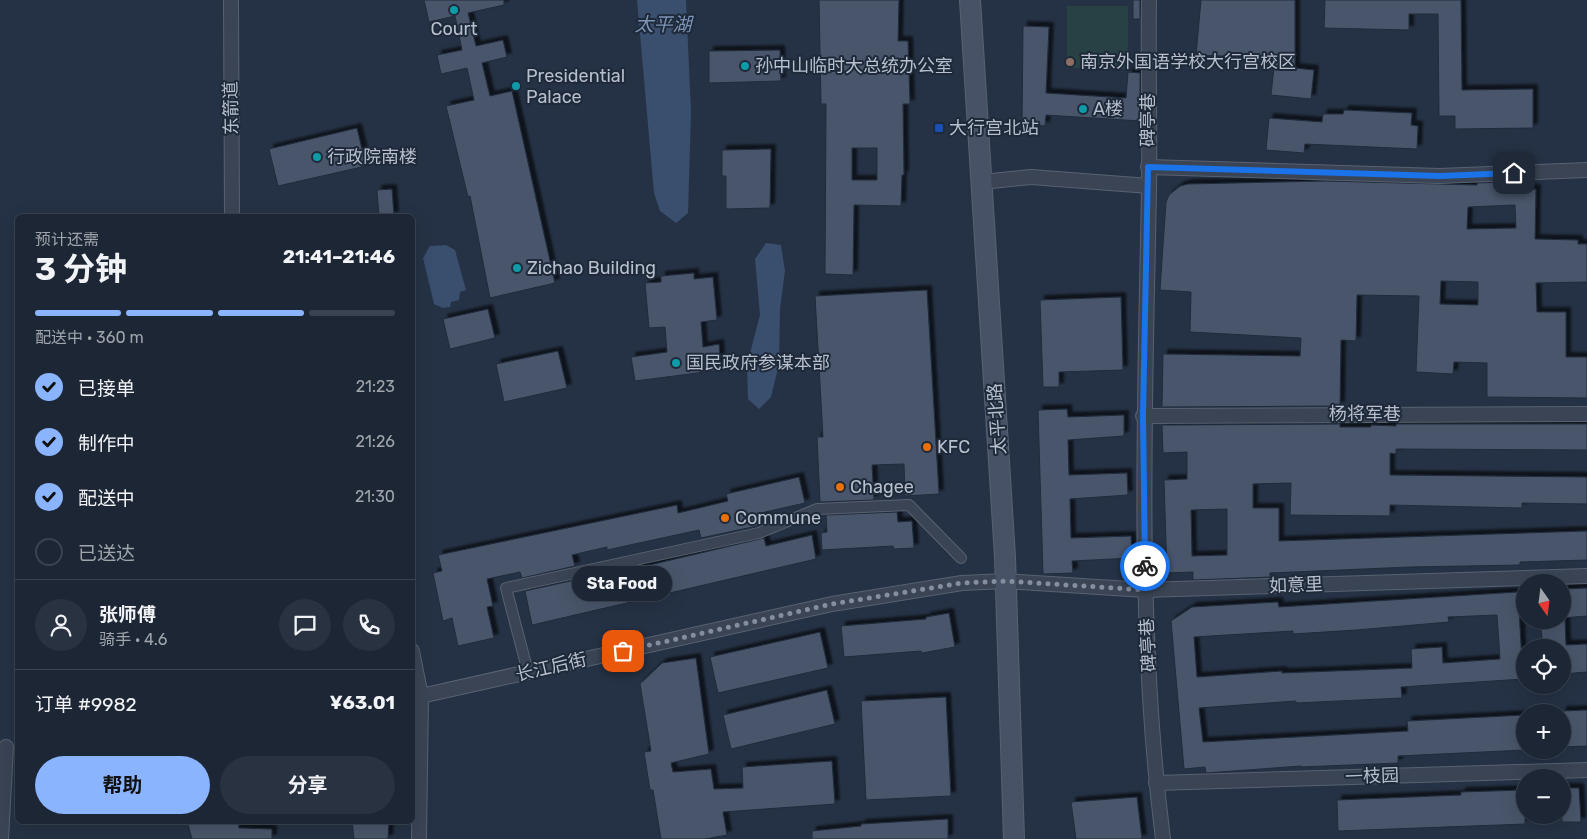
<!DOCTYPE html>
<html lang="zh">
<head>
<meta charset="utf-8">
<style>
  :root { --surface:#1c2634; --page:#293240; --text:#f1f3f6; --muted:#a0a5ac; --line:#3a434f; --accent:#8bb4ff }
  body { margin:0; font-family:Rubik,"Noto Sans SC",sans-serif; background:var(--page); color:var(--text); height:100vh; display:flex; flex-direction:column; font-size:19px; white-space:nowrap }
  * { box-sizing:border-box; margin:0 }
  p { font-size:16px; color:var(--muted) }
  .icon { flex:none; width:28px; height:28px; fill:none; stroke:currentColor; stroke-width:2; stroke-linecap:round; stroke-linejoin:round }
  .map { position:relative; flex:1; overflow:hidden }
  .drawer { position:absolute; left:15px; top:214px; width:400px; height:610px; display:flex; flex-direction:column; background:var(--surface); border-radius:8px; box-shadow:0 5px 20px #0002,0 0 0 1px var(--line) }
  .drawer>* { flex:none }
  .needle { width:32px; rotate:166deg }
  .tools { position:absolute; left:1516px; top:574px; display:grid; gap:10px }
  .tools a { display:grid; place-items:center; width:55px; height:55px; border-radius:50%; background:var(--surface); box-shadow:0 5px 20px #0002,0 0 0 1px var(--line); font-size:25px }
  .pin { position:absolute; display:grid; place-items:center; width:42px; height:42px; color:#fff; margin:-21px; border-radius:10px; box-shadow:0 2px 8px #0006 }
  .courier { position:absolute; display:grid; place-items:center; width:50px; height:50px; margin:-25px; border:4px solid #1a73e8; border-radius:50%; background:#fff; color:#222; box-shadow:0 1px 6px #0007 }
  .bubble { position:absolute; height:35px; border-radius:18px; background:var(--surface); box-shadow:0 5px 20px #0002,0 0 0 1px var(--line); font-size:16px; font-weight:700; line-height:35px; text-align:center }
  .headline em { font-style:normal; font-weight:700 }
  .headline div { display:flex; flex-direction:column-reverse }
  .headline { display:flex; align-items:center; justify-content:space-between; height:85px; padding:0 20px }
  h1 { font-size:32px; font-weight:700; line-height:38px }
  .bar { display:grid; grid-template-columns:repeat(4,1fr); gap:8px 5px; align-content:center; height:60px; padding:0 20px }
  .bar i { height:6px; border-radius:4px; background:var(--line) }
  .bar .active { background:var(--accent) }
  .bar p { grid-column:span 4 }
  .line { display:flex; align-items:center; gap:12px; padding:0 20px; border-top:1px solid var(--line) }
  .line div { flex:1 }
  .round { display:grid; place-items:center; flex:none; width:52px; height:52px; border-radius:26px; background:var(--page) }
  ol { padding:0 20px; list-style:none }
  li { display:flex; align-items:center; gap:15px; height:55px }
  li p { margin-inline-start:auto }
  li .icon { padding:5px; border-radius:50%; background:var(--accent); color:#111; stroke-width:4 }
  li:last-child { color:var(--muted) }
  li i { width:28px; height:28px; border:2px solid var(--line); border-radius:50% }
  .cta { display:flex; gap:10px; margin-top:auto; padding:10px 20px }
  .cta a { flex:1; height:58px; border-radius:30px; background:var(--accent); color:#111; font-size:20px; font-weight:700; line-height:58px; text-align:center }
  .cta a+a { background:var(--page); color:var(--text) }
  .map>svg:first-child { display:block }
  .green { fill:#274145 }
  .water { fill:#3a4e6e }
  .building { fill:#49556b; stroke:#202b3b; fill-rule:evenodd; filter:url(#shadow) }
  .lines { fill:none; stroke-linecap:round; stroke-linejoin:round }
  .pedestrian-casing { stroke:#586271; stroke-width:12 }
  .minor-casing { stroke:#586271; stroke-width:16 }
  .secondary-casing { stroke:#586271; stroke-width:22 }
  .pedestrian { stroke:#3a4454; stroke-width:10 }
  .minor { stroke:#3a4454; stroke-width:14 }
  .secondary { stroke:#485267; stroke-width:20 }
  .done { stroke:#848e9d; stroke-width:5; stroke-dasharray:0 9 }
  .route { stroke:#1a73e8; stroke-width:6 }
  .culture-dot { fill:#0f9aa8; stroke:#1e2939; stroke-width:2 }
  .education-dot { fill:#8d6e63; stroke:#1e2939; stroke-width:2 }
  .transit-dot { fill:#1a4fb4; stroke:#1e2939; stroke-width:2 }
  .food-dot { fill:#e8710a; stroke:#1e2939; stroke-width:2 }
  .labels { text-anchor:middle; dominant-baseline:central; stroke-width:4; stroke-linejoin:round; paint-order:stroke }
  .poi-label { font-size:18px; fill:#b7bfcd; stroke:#1e2939; text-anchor:start }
  .street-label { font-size:18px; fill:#b7bfcd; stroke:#1e2939 }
  .water-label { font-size:19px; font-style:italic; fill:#7c94b6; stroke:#1e2939 }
</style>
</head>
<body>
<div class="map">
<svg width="1587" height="839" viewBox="0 0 1587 839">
  <defs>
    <filter id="shadow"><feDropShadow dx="4.5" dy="-4.5" stdDeviation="1" flood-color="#0009"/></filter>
  </defs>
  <rect width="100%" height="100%" fill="#253245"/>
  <polygon class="green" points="1067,6 1128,6 1128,69 1067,68"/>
  <g class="water">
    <polygon points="637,0 686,0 691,112 688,213 676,223 660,211 654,193"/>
    <polygon points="766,243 781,245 785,271 780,309 779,364 771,397 759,409 748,399 747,365 760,315 755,259"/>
    <polygon points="446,245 455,250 466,290 460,292 459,300 451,302 450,307 443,308 434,304 423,258 430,246"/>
  </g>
  <g class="building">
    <polygon points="424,0 504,0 504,5 468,13 476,46 503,40 507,57 482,63 490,96 512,91 555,283 490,298 470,196 468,197 446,106 474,100 467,68 441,74 437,55 462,50 455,16 429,22"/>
    <path d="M 819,0 L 899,0 L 898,41 L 908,41 L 910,104 L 903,104 L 904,175 L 902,175 L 901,206 L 854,205 L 853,275 L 825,274 L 826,104 L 821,104 ZM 852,148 L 877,148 L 877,180 L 852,180 Z"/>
    <rect x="1133" y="0" width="7" height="19"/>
    <polygon points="1201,0 1295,0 1295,68 1314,70 1311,99 1271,95 1275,58 1196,55"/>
    <polygon points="1325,0 1461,0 1462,90 1533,89 1533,128 1455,129 1455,116 1439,116 1438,14 1409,14 1409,30 1324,28"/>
    <polygon points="1023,26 1049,27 1046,93 1126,98 1128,72 1140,73 1140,121 1046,115 1045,126 1022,124"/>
    <polygon points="780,50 781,81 709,83 709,51"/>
    <polygon points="1344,110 1412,113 1411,125 1418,126 1417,149 1305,144 1304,153 1266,150 1269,118 1322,122 1323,114 1343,114"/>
    <polygon points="357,128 366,166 278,186 269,149"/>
    <polygon points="771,149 770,208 726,209 726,176 722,176 722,150"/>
    <path d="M 1325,181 L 1477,185 L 1477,183 L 1506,182 L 1506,190 L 1536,189 L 1535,239 L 1578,240 L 1578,244 L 1587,244 L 1587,282 L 1536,283 L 1537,312 L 1566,312 L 1566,357 L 1587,357 L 1587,398 L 1487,397 L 1487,363 L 1454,362 L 1453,374 L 1416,372 L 1419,296 L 1357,295 L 1356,341 L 1341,340 L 1340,406 L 1162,407 L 1163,354 L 1300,356 L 1301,338 L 1190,332 L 1191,292 L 1160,290 L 1166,202 L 1169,195 L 1180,186 L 1188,184 ZM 1515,205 L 1516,228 L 1467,229 L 1468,207 ZM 1441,281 L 1478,282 L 1478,305 L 1440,304 Z"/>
    <polygon points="392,189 394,216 379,216 377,190"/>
    <polygon points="694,273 694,279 713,277 717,320 701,322 703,347 719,344 721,370 635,381 631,357 667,352 665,327 649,328 645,283 661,282 661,276"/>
    <polygon points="927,290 939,494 905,496 904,464 872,465 874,500 820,502 817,437 823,437 815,296"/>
    <polygon points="1121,297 1123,370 1059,372 1059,387 1043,387 1040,300"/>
    <polygon points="488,309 495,338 450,349 443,319"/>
    <polygon points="558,351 567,388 504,402 496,364"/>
    <polygon points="1067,409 1068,417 1124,415 1124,436 1068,440 1069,475 1127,473 1128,495 1070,499 1071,538 1131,536 1132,558 1072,561 1073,573 1043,574 1038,410"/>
    <path d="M 1340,424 L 1340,427 L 1371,427 L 1371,425 L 1396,426 L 1396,424 L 1587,424 L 1587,450 L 1396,449 L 1396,454 L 1390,453 L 1390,475 L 1587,477 L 1587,504 L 1522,503 L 1522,508 L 1390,505 L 1390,516 L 1290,515 L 1291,483 L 1253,484 L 1253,508 L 1279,508 L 1279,541 L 1587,531 L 1587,560 L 1520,562 L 1520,565 L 1410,567 L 1270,573 L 1270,577 L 1193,580 L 1193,572 L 1167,573 L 1164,480 L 1187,479 L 1187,452 L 1163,453 L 1162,425 ZM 1227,509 L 1227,555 L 1192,556 L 1191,510 Z"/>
    <polygon points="799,477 805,503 761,513 762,521 757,526 701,538 699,530 607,550 607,547 572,555 575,566 522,578 520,572 487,579 493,606 487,607 494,638 458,646 452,618 443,621 433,573 442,571 438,555 677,505 678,513 728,501 726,494"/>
    <polygon points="897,512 898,522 912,521 914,548 894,549 893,546 822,550 821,533 827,532 826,515"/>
    <polygon points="812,535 816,559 532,625 525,591 620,570 620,572 764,538 766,546"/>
    <polygon points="1587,588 1587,616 1562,618 1562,589"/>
    <path d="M 1518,592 L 1523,679 L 1401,687 L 1402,698 L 1296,703 L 1296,701 L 1199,708 L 1203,742 L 1408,731 L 1407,721 L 1525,715 L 1525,750 L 1398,756 L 1398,763 L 1301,767 L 1301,766 L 1206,773 L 1205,767 L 1184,769 L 1171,621 L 1192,607 L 1278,602 L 1279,607 ZM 1497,615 L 1500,659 L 1443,663 L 1442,647 L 1411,649 L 1412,668 L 1282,673 L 1282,671 L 1197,677 L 1194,637 L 1293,631 L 1293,634 L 1356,630 L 1449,622 L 1448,617 Z"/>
    <polygon points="949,613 955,647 922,653 921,651 844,657 841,626 926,619 926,617"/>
    <polygon points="1540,620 1565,620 1566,645 1587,644 1587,672 1562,674 1562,648 1543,648"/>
    <polygon points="820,632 828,668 718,693 710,657"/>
    <polygon points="696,658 709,754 671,763 673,772 711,769 714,789 743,788 742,767 832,761 835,804 723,812 727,835 705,839 661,839 653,790 650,790 644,752 651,751 640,684 662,663"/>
    <polygon points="827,690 835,724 731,749 723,715"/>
    <polygon points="946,697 951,796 866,800 861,701"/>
    <polygon points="1587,710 1587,746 1562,747 1562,711"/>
    <polygon points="1562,788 1579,788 1581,822 1562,822"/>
    <polygon points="1525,790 1525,824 1338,831 1337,800 1461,795 1461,792"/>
    <polygon points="1137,797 1142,839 1076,839 1071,802"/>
    <polygon points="948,819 948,839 812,839 812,831 861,826 861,824"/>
    <polygon points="187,821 238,821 239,828 272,829 272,839 192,839"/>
    <polygon points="352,821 389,821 388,839 354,839"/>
  </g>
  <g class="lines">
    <defs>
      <polyline id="pedestrian" points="528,672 506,588 759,533 817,509 909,505 961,558"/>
      <g id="minor">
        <polyline points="231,0 232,216"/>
        <path d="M 1149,0 C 1148,63 1150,127 1149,190 C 1145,406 1136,624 1163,839"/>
        <polyline points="1148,167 1440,176 1587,170"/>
        <polyline points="982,182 1031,177 1149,186"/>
        <polyline points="1143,416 1587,414"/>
        <polyline points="412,651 421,696 419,839"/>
        <polyline points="412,698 832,604 962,583 1006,581 1145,590 1587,576"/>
        <polyline points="1156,783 1587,770"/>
        <polyline points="1,839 6,747"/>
      </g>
      <polyline id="secondary" points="970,0 1005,557 1014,839"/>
    </defs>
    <use href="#pedestrian" class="pedestrian-casing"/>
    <use href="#minor" class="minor-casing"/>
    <use href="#secondary" class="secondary-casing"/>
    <use href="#pedestrian" class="pedestrian"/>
    <use href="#minor" class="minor"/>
    <use href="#secondary" class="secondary"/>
  </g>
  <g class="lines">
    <polyline class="done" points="623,651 832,604 962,583 1006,581 1145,590 1145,566"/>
    <polyline class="route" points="1145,566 1143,416 1148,167 1440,176 1514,173"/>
  </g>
  <g class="culture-dot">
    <circle cx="454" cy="10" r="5"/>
    <circle cx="745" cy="66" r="5"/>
    <circle cx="516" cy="86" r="5"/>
    <circle cx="1083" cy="109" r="5"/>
    <circle cx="317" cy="157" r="5"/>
    <circle cx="517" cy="268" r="5"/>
    <circle cx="676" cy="363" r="5"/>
  </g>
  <circle class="education-dot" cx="1070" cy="62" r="5"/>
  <rect class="transit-dot" x="934" y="123" width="10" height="10" rx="2.5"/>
  <g class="food-dot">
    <circle cx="927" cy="447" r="5"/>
    <circle cx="840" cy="487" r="5"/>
    <circle cx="725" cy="518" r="5"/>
  </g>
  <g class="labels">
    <g class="poi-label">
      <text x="454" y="29" text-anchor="middle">Court</text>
      <text x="1080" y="62">南京外国语学校大行宫校区</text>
      <text x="755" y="66">孙中山临时大总统办公室</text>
      <text x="526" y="76">Presidential<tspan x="526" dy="21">Palace</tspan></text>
      <text x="1093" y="109">A楼</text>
      <text x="949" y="128">大行宫北站</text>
      <text x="327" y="157">行政院南楼</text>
      <text x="527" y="268">Zichao Building</text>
      <text x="686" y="363">国民政府参谋本部</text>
      <text x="937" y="447">KFC</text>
      <text x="850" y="487">Chagee</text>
      <text x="735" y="518">Commune</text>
    </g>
    <g class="street-label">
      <text transform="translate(231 108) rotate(-91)">东箭道</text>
      <text transform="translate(1148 120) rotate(-90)">碑亭巷</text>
      <text x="1365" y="414">杨将军巷</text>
      <text transform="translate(997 419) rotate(-94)">太平北路</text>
      <text transform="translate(1296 585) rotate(-2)">如意里</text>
      <text transform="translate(1148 645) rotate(-93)">碑亭巷</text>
      <text transform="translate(551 667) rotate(-13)">长江后街</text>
      <text transform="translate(1372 776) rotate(-2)">一枝园</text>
    </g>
    <g class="water-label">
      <text x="663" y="24">太平湖</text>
    </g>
  </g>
</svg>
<div class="tools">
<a><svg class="needle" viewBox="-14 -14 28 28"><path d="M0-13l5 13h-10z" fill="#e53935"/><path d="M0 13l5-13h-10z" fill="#a0a5ac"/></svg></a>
<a><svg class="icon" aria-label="locate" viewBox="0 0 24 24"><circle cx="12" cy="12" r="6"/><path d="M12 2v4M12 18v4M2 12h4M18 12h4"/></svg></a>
<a>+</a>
<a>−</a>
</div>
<div class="pin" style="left:623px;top:651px;background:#ea580c"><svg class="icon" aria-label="bag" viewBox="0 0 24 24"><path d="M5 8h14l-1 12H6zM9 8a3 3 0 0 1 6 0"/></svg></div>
<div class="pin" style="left:1514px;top:173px;background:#1f2937"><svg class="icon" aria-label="home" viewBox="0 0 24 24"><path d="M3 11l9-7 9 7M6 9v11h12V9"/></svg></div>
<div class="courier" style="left:1145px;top:566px"><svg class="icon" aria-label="bike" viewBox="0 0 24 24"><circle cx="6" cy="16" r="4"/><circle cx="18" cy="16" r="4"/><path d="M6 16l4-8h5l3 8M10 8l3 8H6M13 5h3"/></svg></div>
<div class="bubble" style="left:572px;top:566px;width:100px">Sta Food</div>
<section class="drawer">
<div class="headline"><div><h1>3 分钟</h1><p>预计还需</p></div><em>21:41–21:46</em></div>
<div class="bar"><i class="active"></i><i class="active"></i><i class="active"></i><i></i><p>配送中 · 360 m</p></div>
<ol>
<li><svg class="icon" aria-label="check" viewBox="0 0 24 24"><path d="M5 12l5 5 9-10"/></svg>已接单<p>21:23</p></li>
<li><svg class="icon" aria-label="check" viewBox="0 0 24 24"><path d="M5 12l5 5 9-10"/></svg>制作中<p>21:26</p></li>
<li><svg class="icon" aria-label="check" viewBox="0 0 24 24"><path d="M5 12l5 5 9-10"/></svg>配送中<p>21:30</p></li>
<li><i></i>已送达</li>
</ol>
<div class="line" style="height:90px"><a class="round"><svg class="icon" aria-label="person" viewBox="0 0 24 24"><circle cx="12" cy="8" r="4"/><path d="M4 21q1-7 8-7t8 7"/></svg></a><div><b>张师傅</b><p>骑手 · 4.6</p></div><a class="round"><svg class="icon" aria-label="chat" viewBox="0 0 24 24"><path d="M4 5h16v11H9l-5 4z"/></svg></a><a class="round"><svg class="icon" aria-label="phone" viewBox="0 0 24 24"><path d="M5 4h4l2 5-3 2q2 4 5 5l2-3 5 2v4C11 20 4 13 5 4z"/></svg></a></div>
<div class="line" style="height:65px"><div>订单 #9982</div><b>¥63.01</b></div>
<div class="cta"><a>帮助</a><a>分享</a></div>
</section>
</div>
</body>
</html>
